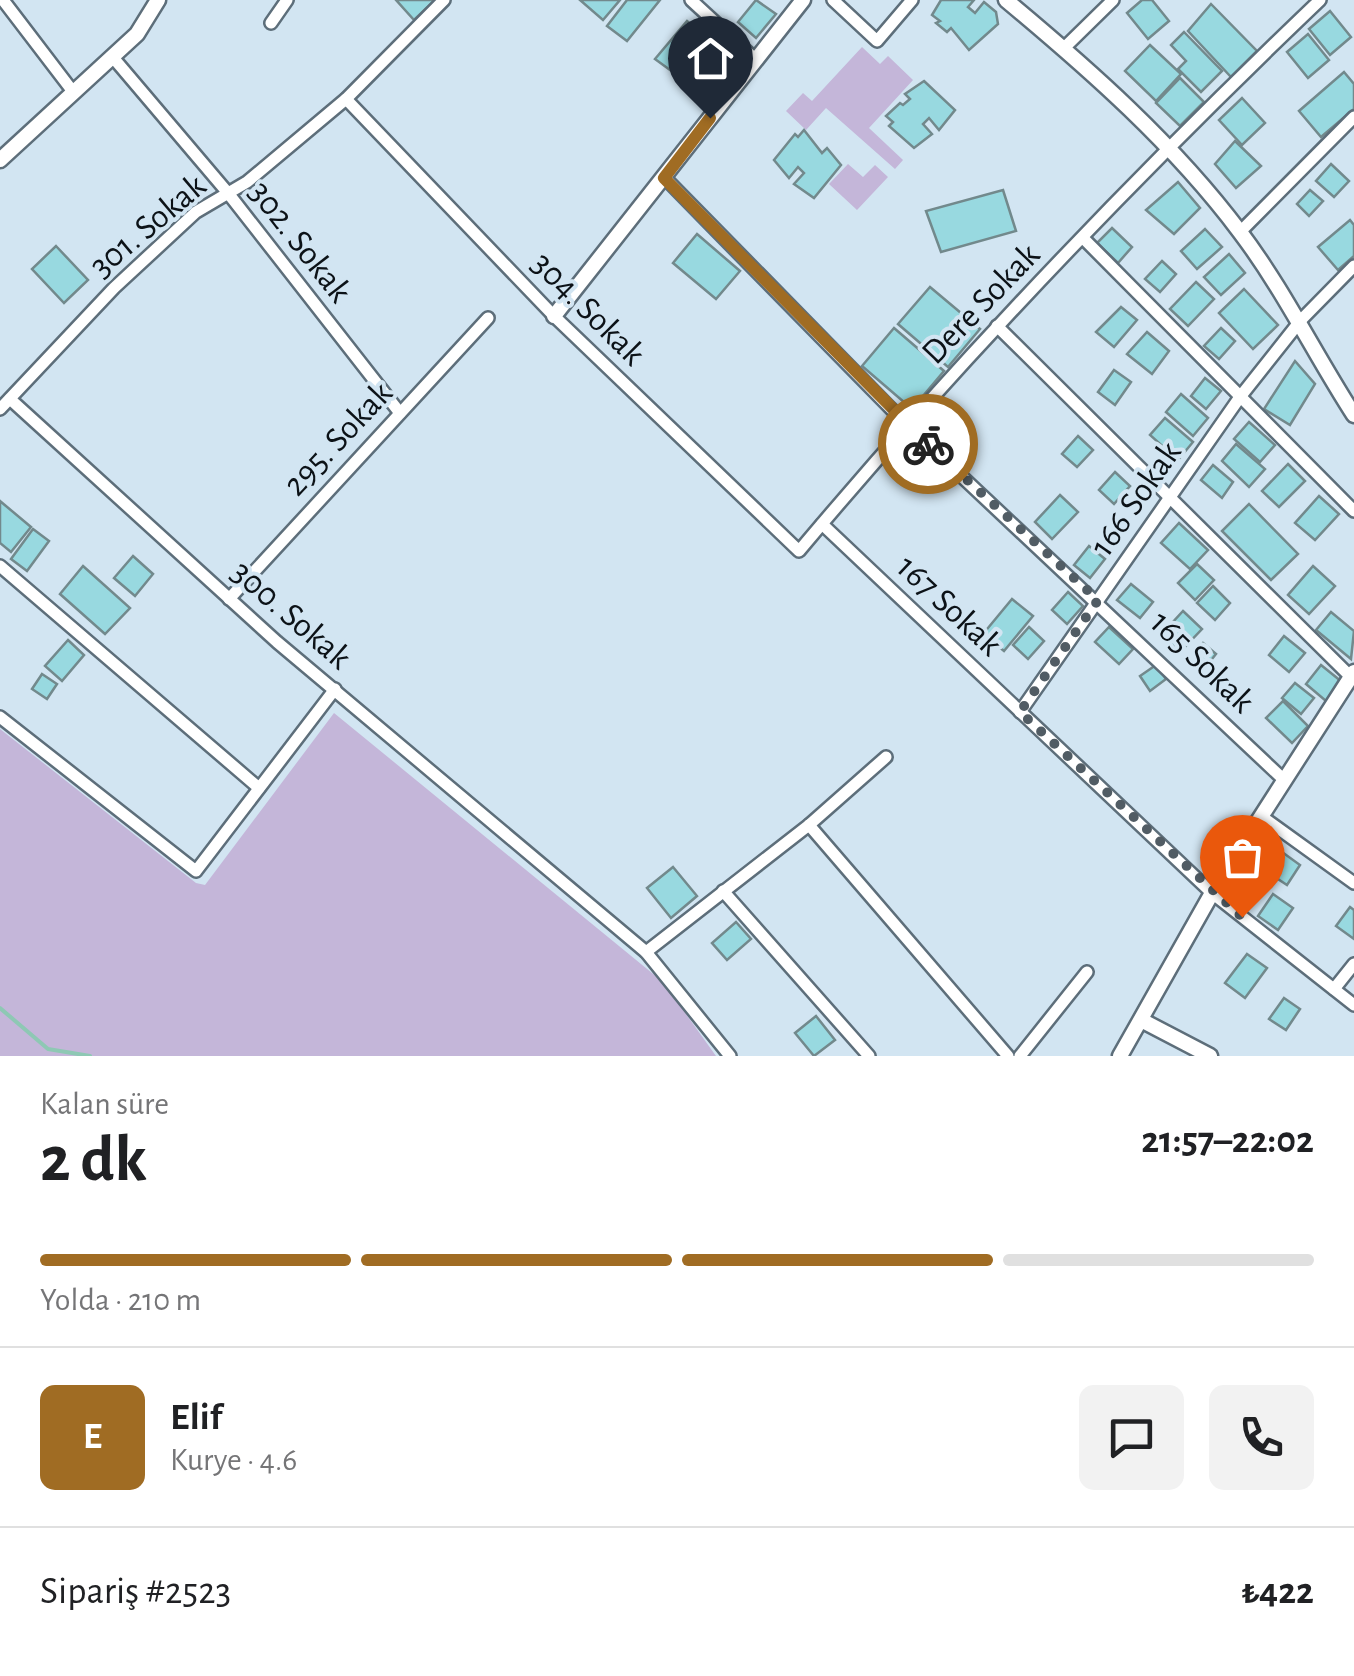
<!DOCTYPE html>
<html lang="tr">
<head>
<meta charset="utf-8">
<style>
  :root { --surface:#fff; --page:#f2f2f2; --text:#202124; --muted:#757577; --line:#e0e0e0; --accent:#a06c23 }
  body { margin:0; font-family:"Alegreya Sans",sans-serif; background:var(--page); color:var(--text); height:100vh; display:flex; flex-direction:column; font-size:38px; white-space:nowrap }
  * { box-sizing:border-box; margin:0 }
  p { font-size:32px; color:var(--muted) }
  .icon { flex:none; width:55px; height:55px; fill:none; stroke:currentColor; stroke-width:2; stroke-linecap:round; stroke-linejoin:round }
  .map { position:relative; height:1056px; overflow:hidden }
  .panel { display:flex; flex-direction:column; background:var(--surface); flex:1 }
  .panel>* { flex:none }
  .pin { position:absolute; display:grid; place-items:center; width:85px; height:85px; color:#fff; margin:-102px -42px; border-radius:50% 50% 50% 0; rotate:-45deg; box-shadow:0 0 10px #0007 }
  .pin .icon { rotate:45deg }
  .courier { position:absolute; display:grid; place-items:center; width:100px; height:100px; margin:-50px; border:8px solid #a06c23; border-radius:50%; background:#fff; color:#222; box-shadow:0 2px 12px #0007 }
  .head em { font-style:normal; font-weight:700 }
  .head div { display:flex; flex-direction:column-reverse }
  .head { display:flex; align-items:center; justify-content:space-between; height:170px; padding:0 40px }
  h1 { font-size:65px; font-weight:700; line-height:75px }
  .bar { display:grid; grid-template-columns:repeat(4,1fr); gap:15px 10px; align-content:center; height:120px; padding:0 40px }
  .bar i { height:12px; border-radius:8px; background:var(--line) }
  .bar .on { background:var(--accent) }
  .bar p { grid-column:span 4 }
  .line { display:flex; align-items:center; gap:25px; padding:0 40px; border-top:2px solid var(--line) }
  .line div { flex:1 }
  .round { display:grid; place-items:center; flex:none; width:105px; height:105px; border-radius:15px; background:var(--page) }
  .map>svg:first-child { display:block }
  .green { fill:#c4b6d9 }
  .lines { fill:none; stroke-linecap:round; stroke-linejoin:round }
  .stream { stroke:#8ec8b4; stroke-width:4 }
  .building { fill:#98d9e0; stroke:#72898c; stroke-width:2.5 }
  .minor-casing { stroke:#5d6e7a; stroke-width:16 }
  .tertiary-casing { stroke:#5d6e7a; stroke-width:19 }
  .minor { stroke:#fff; stroke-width:11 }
  .tertiary { stroke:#fff; stroke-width:14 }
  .done { stroke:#515c64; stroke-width:10; stroke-dasharray:0 18 }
  .route { stroke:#a06c23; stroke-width:12 }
  .labels { text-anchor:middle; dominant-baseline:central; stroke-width:8; stroke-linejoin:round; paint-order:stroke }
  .street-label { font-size:35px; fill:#0c1217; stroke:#d2e5f2 }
</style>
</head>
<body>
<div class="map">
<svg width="1354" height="1056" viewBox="0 0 1354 1056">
  <rect width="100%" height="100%" fill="#d2e5f2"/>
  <g class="green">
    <polygon points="862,47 880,64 888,56 913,80 869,128 903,160 895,169 826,108 806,130 786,111 803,93 812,101"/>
    <polygon points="848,164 863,177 875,165 888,177 857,210 829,184"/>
    <polygon points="334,713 663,982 716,1056 0,1056 0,729 196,883 205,885"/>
  </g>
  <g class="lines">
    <polyline class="stream" points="0,1008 48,1049 90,1056"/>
  </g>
  <g class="building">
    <polygon points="396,0 435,0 414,20"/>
    <polygon points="580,0 620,0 603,20"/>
    <polygon points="627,0 660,0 627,41 607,26"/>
    <polygon points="756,0 776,14 756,38 738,22"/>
    <polygon points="941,0 974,0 968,7 975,13 984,2 996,12 998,24 969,50 951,28 947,32 936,23 940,21 932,15"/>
    <polygon points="1142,0 1152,0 1169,21 1148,39 1127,13"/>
    <polygon points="1211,4 1257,51 1231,77 1188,31"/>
    <polygon points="1330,11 1351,37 1330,55 1309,29"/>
    <polygon points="687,21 706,37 681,78 655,59"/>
    <polygon points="1184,32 1222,71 1201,92 1178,69 1186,61 1171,45"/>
    <polygon points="1308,34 1329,60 1308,78 1287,52"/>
    <polygon points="1150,45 1181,74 1156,101 1125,71"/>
    <polygon points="1344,72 1354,84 1354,109 1321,137 1299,111"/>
    <polygon points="1180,78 1204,102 1180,126 1156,103"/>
    <polygon points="924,81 955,110 939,130 929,118 923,124 932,134 914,148 889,126 893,122 886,116 900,103 903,105 910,99 905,94"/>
    <polygon points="1242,98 1265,123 1242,145 1219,120"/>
    <polygon points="804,130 822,153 827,148 841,165 814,198 794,184 804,173 798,167 789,178 774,160 795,134 798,137"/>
    <polygon points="1235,141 1261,166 1236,188 1215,164"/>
    <polygon points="1331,164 1349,181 1334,197 1316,181"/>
    <polygon points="1178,182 1200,208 1174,234 1146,210"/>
    <polygon points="1003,190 1016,231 941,252 926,211"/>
    <polygon points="1310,190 1323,201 1309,216 1297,204"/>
    <polygon points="1350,220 1354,225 1354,256 1338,270 1318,247"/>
    <polygon points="1112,228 1132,247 1118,263 1097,243"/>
    <polygon points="1205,229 1222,247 1197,269 1181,251"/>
    <polygon points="697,234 740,271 716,299 673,263"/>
    <polygon points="56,246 88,280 64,303 32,269"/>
    <polygon points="1229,254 1245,273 1221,295 1204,277"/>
    <polygon points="1162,261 1176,274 1160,292 1145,279"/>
    <polygon points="1196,282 1214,299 1188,326 1170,309"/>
    <polygon points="930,287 980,329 948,367 898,324"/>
    <polygon points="1244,289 1278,325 1253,349 1219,313"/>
    <polygon points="1121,307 1137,320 1114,347 1096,332"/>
    <polygon points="894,328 944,371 912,409 862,366"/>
    <polygon points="1221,328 1235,341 1219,359 1204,346"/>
    <polygon points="1147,332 1169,351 1152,374 1127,354"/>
    <polygon points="1295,361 1315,384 1290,425 1264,409"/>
    <polygon points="1114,370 1131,382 1115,405 1098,392"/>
    <polygon points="1205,378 1221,391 1206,409 1191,396"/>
    <polygon points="1181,394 1208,418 1193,436 1166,412"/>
    <polygon points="1165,418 1193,442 1178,460 1150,435"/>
    <polygon points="1249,422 1275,445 1260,462 1234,439"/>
    <polygon points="1078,436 1093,450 1077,467 1062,454"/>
    <polygon points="1236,444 1265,469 1249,487 1222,461"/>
    <polygon points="1288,464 1305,481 1279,507 1262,491"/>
    <polygon points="1213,465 1233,482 1222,498 1201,480"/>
    <polygon points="1115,472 1130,486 1114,504 1099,490"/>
    <polygon points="1060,495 1078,512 1052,539 1035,522"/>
    <polygon points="1319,496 1339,514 1315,540 1295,523"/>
    <polygon points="0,501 31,527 11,552 0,543"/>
    <polygon points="1249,504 1298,554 1271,580 1222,531"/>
    <polygon points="1179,523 1208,550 1190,569 1161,543"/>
    <polygon points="33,529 49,541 27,571 11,559"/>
    <polygon points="1089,546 1105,559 1090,578 1074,565"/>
    <polygon points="133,556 153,574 135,596 114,578"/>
    <polygon points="1197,564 1214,580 1195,600 1178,583"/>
    <polygon points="83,566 130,608 105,634 60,594"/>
    <polygon points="1313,566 1335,586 1309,614 1288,595"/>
    <polygon points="1131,584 1153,602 1140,618 1117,600"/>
    <polygon points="1213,586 1230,603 1215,620 1197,603"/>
    <polygon points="1068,592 1083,606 1067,624 1052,610"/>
    <polygon points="1012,599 1033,616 1004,651 983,634"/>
    <polygon points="1183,611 1202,629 1180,652 1161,635"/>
    <polygon points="1331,612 1354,631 1351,659 1316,630"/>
    <polygon points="1029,627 1044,641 1028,659 1013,645"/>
    <polygon points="1109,627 1133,649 1119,664 1095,642"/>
    <polygon points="1284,636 1305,653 1289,672 1269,655"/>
    <polygon points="68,640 84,655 62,681 45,666"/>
    <polygon points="1203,643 1216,654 1204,669 1191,659"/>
    <polygon points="1156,665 1166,679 1150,691 1140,676"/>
    <polygon points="1321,665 1342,682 1326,701 1306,684"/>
    <polygon points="42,674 57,684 47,699 32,689"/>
    <polygon points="1295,683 1314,698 1301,714 1282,698"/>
    <polygon points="1283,701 1308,726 1292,743 1266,718"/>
    <polygon points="1282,852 1300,865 1287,885 1269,873"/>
    <polygon points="673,867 697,896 671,918 647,888"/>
    <polygon points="1273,894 1293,908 1278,930 1258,916"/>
    <polygon points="1350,907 1354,910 1354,939 1336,926"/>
    <polygon points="736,922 751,939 727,960 712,943"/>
    <polygon points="1247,954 1267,968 1245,998 1225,983"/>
    <polygon points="1284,998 1300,1009 1286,1030 1269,1019"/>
    <polygon points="816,1016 835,1040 814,1056 795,1033"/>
  </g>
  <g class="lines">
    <defs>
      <g id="minor">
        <polyline points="3,0 74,93"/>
        <polyline points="691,0 756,60"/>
        <polyline points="833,0 877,41 912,0"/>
        <polyline points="271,23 287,0"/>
        <polyline points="1063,49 1113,0"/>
        <polyline points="116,61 228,193 400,413"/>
        <path d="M 346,99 L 554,316 L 799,551 C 962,357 1137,175 1320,0"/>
        <polyline points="664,177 906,424 1282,778"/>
        <polyline points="1240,232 1354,117"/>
        <polyline points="1083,238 1354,511"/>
        <polyline points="997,326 1351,677"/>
        <polyline points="10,399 277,642 646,952 730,1056"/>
        <polyline points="0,409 114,288 196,212 247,182 346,99 444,0"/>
        <polyline points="822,524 1212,893 1354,1005"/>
        <polyline points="0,566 259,788"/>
        <polyline points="229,599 488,318"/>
        <polyline points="1020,712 1240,397 1301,320 1354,266"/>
        <polyline points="0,717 196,871 335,689"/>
        <polyline points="1261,816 1354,883"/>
        <polyline points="809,825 1008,1056"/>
        <polyline points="723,891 869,1056"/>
        <polyline points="646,952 809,825 886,757"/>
        <polyline points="1334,989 1354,964"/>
        <polyline points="1020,1056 1087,972"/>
      </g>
      <g id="tertiary">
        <path d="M 1006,0 C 1090,70 1174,144 1240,232 C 1284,290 1315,355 1354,415"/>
        <polyline points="0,160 137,34 158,0"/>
        <polyline points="554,316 803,0"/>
        <polyline points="1143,1021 1210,1056"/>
        <polyline points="1120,1056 1212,893 1354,672"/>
      </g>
    </defs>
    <use href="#minor" class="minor-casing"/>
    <use href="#tertiary" class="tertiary-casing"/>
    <use href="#minor" class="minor"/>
    <use href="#tertiary" class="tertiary"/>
  </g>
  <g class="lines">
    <polyline class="done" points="928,444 1098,600 1020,712 1242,917"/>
    <polyline class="route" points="710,118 664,178 928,444"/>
  </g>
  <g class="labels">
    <g class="street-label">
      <text transform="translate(148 226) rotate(-40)">301. Sokak</text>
      <text transform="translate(300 242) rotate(52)">302. Sokak</text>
      <text transform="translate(981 304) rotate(-46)">Dere Sokak</text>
      <text transform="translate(588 309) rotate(45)">304. Sokak</text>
      <text transform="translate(338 439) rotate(-47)">295. Sokak</text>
      <text transform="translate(1136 499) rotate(-55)">166 Sokak</text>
      <text transform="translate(949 606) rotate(43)">167 Sokak</text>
      <text transform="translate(291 615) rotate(41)">300. Sokak</text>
      <text transform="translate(1202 662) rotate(44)">165 Sokak</text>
    </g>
  </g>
</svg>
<div class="pin" style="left:1242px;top:917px;background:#ea580c"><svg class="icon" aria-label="bag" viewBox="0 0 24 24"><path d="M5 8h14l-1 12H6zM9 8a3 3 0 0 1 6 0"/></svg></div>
<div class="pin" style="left:710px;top:118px;background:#1f2937"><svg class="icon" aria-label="home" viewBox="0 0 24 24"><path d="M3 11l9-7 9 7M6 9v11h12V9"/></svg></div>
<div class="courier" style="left:928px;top:444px"><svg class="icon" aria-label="bike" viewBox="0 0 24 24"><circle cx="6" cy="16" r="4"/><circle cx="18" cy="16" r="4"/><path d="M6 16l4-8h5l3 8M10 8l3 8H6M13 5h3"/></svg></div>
</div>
<section class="panel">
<div class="head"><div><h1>2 dk</h1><p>Kalan süre</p></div><em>21:57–22:02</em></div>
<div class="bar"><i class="on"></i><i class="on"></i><i class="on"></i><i></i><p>Yolda · 210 m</p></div>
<div class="line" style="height:180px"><b class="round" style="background:var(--accent);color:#fff">E</b><div><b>Elif</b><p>Kurye · 4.6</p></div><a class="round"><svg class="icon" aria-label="chat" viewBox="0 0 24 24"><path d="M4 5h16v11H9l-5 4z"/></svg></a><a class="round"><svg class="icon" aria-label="phone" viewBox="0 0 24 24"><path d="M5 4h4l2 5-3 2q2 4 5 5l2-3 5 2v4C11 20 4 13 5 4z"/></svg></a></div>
<div class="line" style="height:130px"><div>Sipariş #2523</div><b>₺422</b></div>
</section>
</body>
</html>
